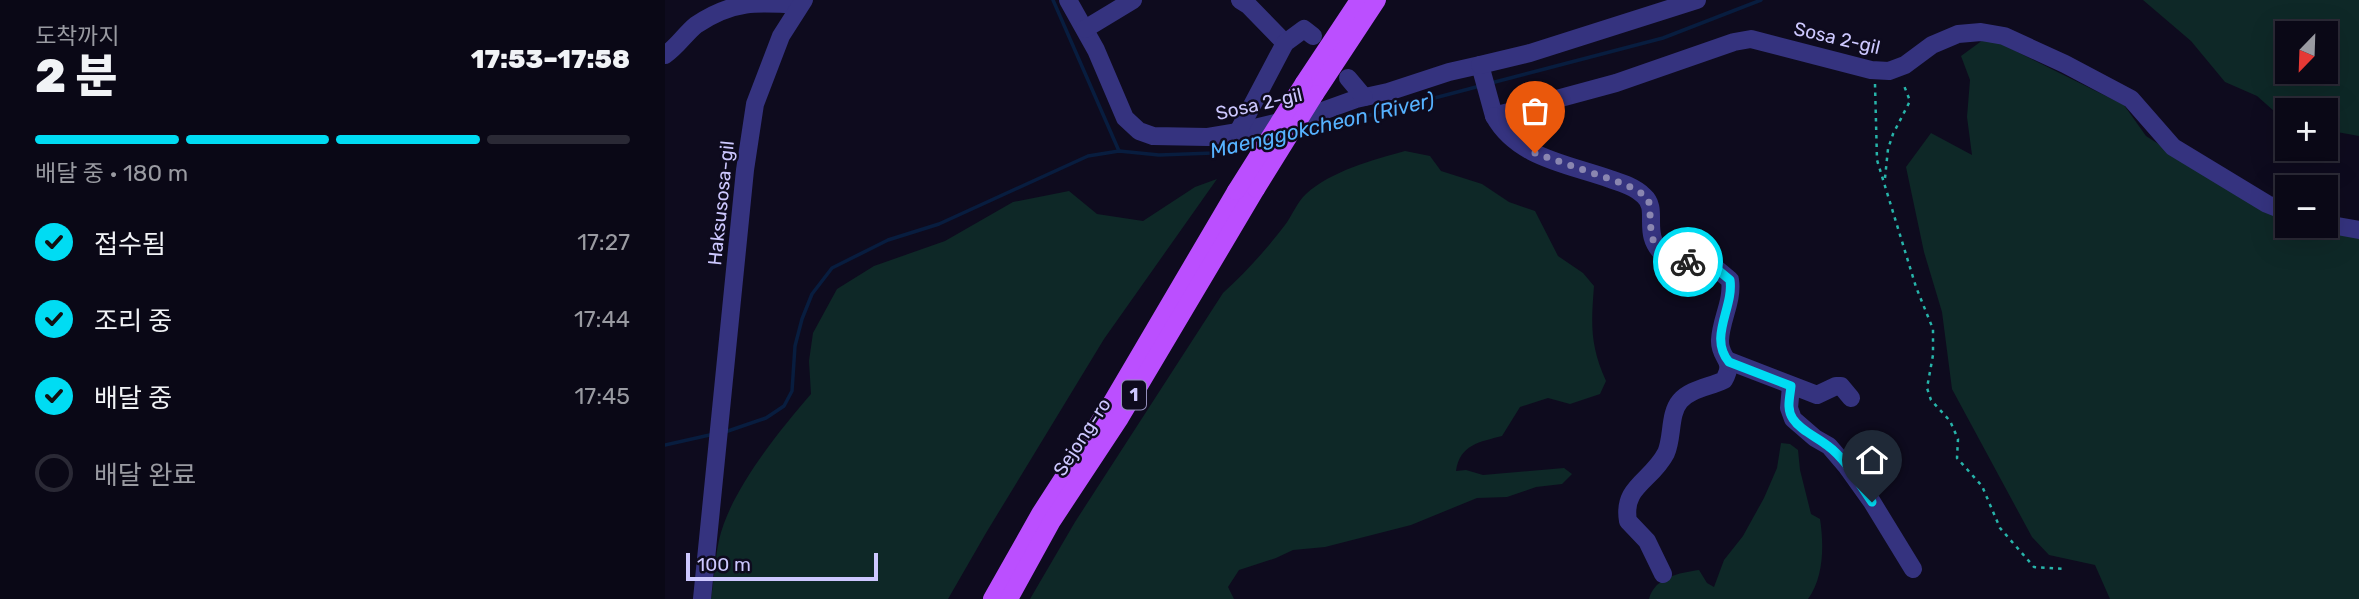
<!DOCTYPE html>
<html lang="ko">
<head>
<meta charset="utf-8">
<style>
  :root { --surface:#0a0816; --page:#181623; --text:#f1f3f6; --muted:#999aa1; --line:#2a2935; --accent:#00dcf3 }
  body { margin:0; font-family:Rubik,"Noto Sans KR",sans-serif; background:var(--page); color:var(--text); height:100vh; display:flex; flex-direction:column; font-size:26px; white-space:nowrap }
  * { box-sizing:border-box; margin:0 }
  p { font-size:23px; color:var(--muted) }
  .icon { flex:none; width:38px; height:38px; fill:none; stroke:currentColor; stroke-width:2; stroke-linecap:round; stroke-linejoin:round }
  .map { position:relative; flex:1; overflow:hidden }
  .drawer { display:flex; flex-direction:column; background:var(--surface); width:665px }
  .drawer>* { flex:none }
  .needle { width:46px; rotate:203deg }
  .tools { position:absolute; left:1610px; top:21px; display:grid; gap:14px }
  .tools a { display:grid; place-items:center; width:63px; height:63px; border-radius:0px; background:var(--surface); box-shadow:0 7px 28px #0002,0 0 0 2px var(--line); font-size:35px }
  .scale { position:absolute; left:21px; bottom:18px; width:192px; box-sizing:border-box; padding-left:7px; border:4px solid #cdc8ff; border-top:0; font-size:19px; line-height:24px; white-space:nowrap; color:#cdc8ff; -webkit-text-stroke:5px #0e0b1e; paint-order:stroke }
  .pin { position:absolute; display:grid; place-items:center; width:60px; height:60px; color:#fff; margin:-72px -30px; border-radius:50% 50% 50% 0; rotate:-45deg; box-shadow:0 0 7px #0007 }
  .pin .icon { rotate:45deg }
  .courier { position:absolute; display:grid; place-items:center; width:70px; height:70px; margin:-35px; border:5px solid #00dcf3; border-radius:50%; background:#fff; color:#222; box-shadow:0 2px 9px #0007 }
  .headline em { font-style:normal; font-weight:800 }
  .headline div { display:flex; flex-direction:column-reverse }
  .headline { display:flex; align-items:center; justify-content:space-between; height:119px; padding:0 35px }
  h1 { font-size:46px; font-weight:800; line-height:52px }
  .bar { display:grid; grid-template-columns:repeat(4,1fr); gap:10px 7px; align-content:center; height:84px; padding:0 35px }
  .bar i { height:9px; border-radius:5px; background:var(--line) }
  .bar .selected { background:var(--accent) }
  .bar p { grid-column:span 4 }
  ol { padding:0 35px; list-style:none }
  li { display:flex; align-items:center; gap:21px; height:77px }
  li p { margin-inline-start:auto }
  li .icon { padding:7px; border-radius:50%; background:var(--accent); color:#111; stroke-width:4 }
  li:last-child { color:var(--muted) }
  li i { width:38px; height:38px; border:4px solid var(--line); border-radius:50% }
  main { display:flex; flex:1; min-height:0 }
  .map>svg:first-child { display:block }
  .green { fill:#0e2827; fill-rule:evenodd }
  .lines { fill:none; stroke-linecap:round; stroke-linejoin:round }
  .stream { stroke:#081d3f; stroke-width:3.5 }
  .path { stroke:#27b4aa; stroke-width:2.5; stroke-dasharray:3.5 5; stroke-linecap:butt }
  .minor { stroke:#35337f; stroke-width:18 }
  .major { stroke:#bb4fff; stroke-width:18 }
  .major-bridge { stroke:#bb4fff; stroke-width:18 }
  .done { stroke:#8a86b0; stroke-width:7; stroke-dasharray:0 12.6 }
  .route { stroke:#00dcf3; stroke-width:9 }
  .labels { text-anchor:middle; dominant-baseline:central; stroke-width:5; stroke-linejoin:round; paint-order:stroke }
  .shield { fill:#0e0b1e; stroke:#948fbc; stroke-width:2 }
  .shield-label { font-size:18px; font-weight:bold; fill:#cdc8ff }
  .street-label { font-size:19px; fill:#cdc8ff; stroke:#0e0b1e }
  .water-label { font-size:21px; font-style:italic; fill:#56b2ff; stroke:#0e0b1e }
</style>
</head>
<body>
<main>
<section class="drawer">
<div class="headline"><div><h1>2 분</h1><p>도착까지</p></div><em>17:53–17:58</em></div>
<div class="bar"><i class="selected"></i><i class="selected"></i><i class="selected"></i><i></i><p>배달 중 · 180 m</p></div>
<ol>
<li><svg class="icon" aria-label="check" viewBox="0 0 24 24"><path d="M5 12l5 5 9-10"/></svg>접수됨<p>17:27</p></li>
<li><svg class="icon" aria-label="check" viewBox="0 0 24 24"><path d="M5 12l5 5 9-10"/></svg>조리 중<p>17:44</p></li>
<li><svg class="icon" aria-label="check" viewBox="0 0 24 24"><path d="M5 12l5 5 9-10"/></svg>배달 중<p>17:45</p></li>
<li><i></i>배달 완료</li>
</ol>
</section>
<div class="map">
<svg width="1694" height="599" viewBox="0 0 1694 599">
  <rect width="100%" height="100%" fill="#0e0b1e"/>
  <g class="green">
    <path d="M 1478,0 L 1694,0 L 1694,136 L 1661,130 L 1661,110 L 1622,110 L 1622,120 L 1618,119 L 1592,96 L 1560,82 L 1526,41 ZM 1622,33 L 1661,33 L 1661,72 L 1622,72 Z"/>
    <polygon points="1322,37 1459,105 1481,136 1548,179 1622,219 1622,226 1640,226 1694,237 1694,599 1445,599 1430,565 1384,555 1367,537 1287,389 1277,312 1259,252 1241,167 1266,133 1307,155 1302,117 1305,80 1296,56"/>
    <path d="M 740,151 L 765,156 L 776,171 L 817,184 L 844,202 L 870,211 L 893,256 L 918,273 L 929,286 C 926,325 925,345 941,381 L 935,394 L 905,404 L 883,398 L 855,407 L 837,436 C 815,442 795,444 791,471 L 801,470 L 818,475 L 899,468 L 907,474 L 897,484 L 871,487 L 842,497 L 812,498 L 746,525 L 660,547 L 628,550 L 611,558 L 574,570 L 563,587 L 569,599 L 365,599 L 410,522 L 558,293 C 581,272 601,250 620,225 C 627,216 632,202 641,194 C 666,171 708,160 740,151 Z"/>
    <path d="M 552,179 L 439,339 L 321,533 L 283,599 L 46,599 C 49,580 50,559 54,540 C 65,491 114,431 146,394 L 144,361 L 148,333 L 172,289 L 209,266 L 280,241 L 348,202 L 404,191 L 432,214 L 478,221 L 530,187 Z"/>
    <path d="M 1116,443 L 1125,444 L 1133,450 L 1135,470 L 1146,514 L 1155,519 C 1159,545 1159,577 1143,599 L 984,599 C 990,577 1014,573 1034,570 L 1042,583 L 1049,587 L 1059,560 L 1078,536 L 1099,498 L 1112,468 Z"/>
  </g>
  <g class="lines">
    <g class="stream">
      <polyline points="388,0 454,151"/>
      <polyline points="826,83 998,38 1096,0"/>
      <polyline points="633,134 815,86"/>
      <polyline points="60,432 101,418 119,406 127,391 130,346 137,319 147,294 167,268 223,240 274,224 423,156 454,151 494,155 548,153 594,143"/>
      <polyline points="0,445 49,434"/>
    </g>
    <g class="path">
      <polyline points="1210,84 1212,160 1251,287 1268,329 1268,355 1262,388 1266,400 1285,421 1293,439 1292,458 1317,486 1335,528 1369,567 1400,569"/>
      <polyline points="1220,178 1223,149 1228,134 1245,101 1238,83"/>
    </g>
    <g class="minor">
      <polyline points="403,0 431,50 460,118 474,131 488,136 543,137 573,132 652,113 691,99 723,92 784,72 815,65 829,116 951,83 1069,42 1086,39 1206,70 1224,71 1240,65 1267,45 1293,34 1316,32 1339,36 1400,64 1466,99 1508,147 1602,204 1622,212"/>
      <polyline points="575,0 583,5 620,43"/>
      <polyline points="420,29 468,0"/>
      <path d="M 0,55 C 12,47 20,34 31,25 C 68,0 93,2 135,5"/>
      <polyline points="815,65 865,53 1032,0"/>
      <polyline points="683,78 699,97"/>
      <path d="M 829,116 C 852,158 903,164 945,179 C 957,183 970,187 979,196 C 995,210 975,234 999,255 L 1053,270 L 1065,280 C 1068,301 1056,319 1055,340 C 1054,359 1071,359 1059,380 C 1045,387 1025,389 1015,401 C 1004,414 1008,437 1001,453 C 986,482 957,486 963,521 L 982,541 L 998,574"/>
      <polyline points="573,132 620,43 639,29 648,36"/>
      <polyline points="1661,224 1694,230"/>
      <polyline points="1064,361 1152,395 1171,386 1176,386 1186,398"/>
      <polyline points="1126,386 1124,408 1128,419 1150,438 1164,446 1182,467 1207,502 1248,569"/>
      <polyline points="37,599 80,170 90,104 116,36 139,0"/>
    </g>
    <g class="major">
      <polyline points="639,83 694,0"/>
      <polyline points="650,94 712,0"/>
      <polyline points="327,599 375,514 444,407 571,191"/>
      <polyline points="344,599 387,521 455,418 591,189"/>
    </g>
    <g class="major-bridge">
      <polyline points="591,189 650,94"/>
      <polyline points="571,191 639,83"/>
    </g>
  </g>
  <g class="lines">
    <path class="done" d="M 870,153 L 962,185 C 968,189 976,192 981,197 C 985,202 985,207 985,213 C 986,247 989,253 1023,262"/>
    <path class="route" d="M 1023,262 L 1053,270 L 1065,280 C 1069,308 1043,337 1064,362 L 1126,386 C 1125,397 1121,409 1128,419 C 1136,431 1152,437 1163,446 C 1181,459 1194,484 1207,502"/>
  </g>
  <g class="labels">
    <rect class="shield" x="457" y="380.5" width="24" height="29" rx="5"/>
    <g class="shield-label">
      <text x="469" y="395">1</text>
    </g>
    <g class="street-label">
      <text transform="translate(1172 38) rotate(13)">Sosa 2-gil</text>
      <text transform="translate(594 104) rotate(-13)">Sosa 2-gil</text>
      <text transform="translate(56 203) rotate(-84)">Haksusosa-gil</text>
      <text transform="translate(417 437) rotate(-57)">Sejong-ro</text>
    </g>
    <g class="water-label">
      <text transform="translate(657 125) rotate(-13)">Maenggokcheon (River)</text>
    </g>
  </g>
</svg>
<div class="tools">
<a><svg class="needle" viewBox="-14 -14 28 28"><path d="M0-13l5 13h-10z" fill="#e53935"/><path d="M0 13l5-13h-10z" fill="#999aa1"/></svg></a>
<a>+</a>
<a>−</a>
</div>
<div class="scale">100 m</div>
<div class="pin" style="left:870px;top:153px;background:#ea580c"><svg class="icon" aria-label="bag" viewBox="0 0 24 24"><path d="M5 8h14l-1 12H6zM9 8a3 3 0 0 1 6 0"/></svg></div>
<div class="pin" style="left:1207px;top:502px;background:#1f2937"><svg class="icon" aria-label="home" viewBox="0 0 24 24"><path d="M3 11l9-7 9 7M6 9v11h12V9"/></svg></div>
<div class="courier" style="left:1023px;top:262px"><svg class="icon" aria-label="bike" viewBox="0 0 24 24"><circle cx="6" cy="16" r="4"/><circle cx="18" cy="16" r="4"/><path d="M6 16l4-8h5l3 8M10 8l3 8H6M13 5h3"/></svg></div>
</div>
</main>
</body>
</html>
